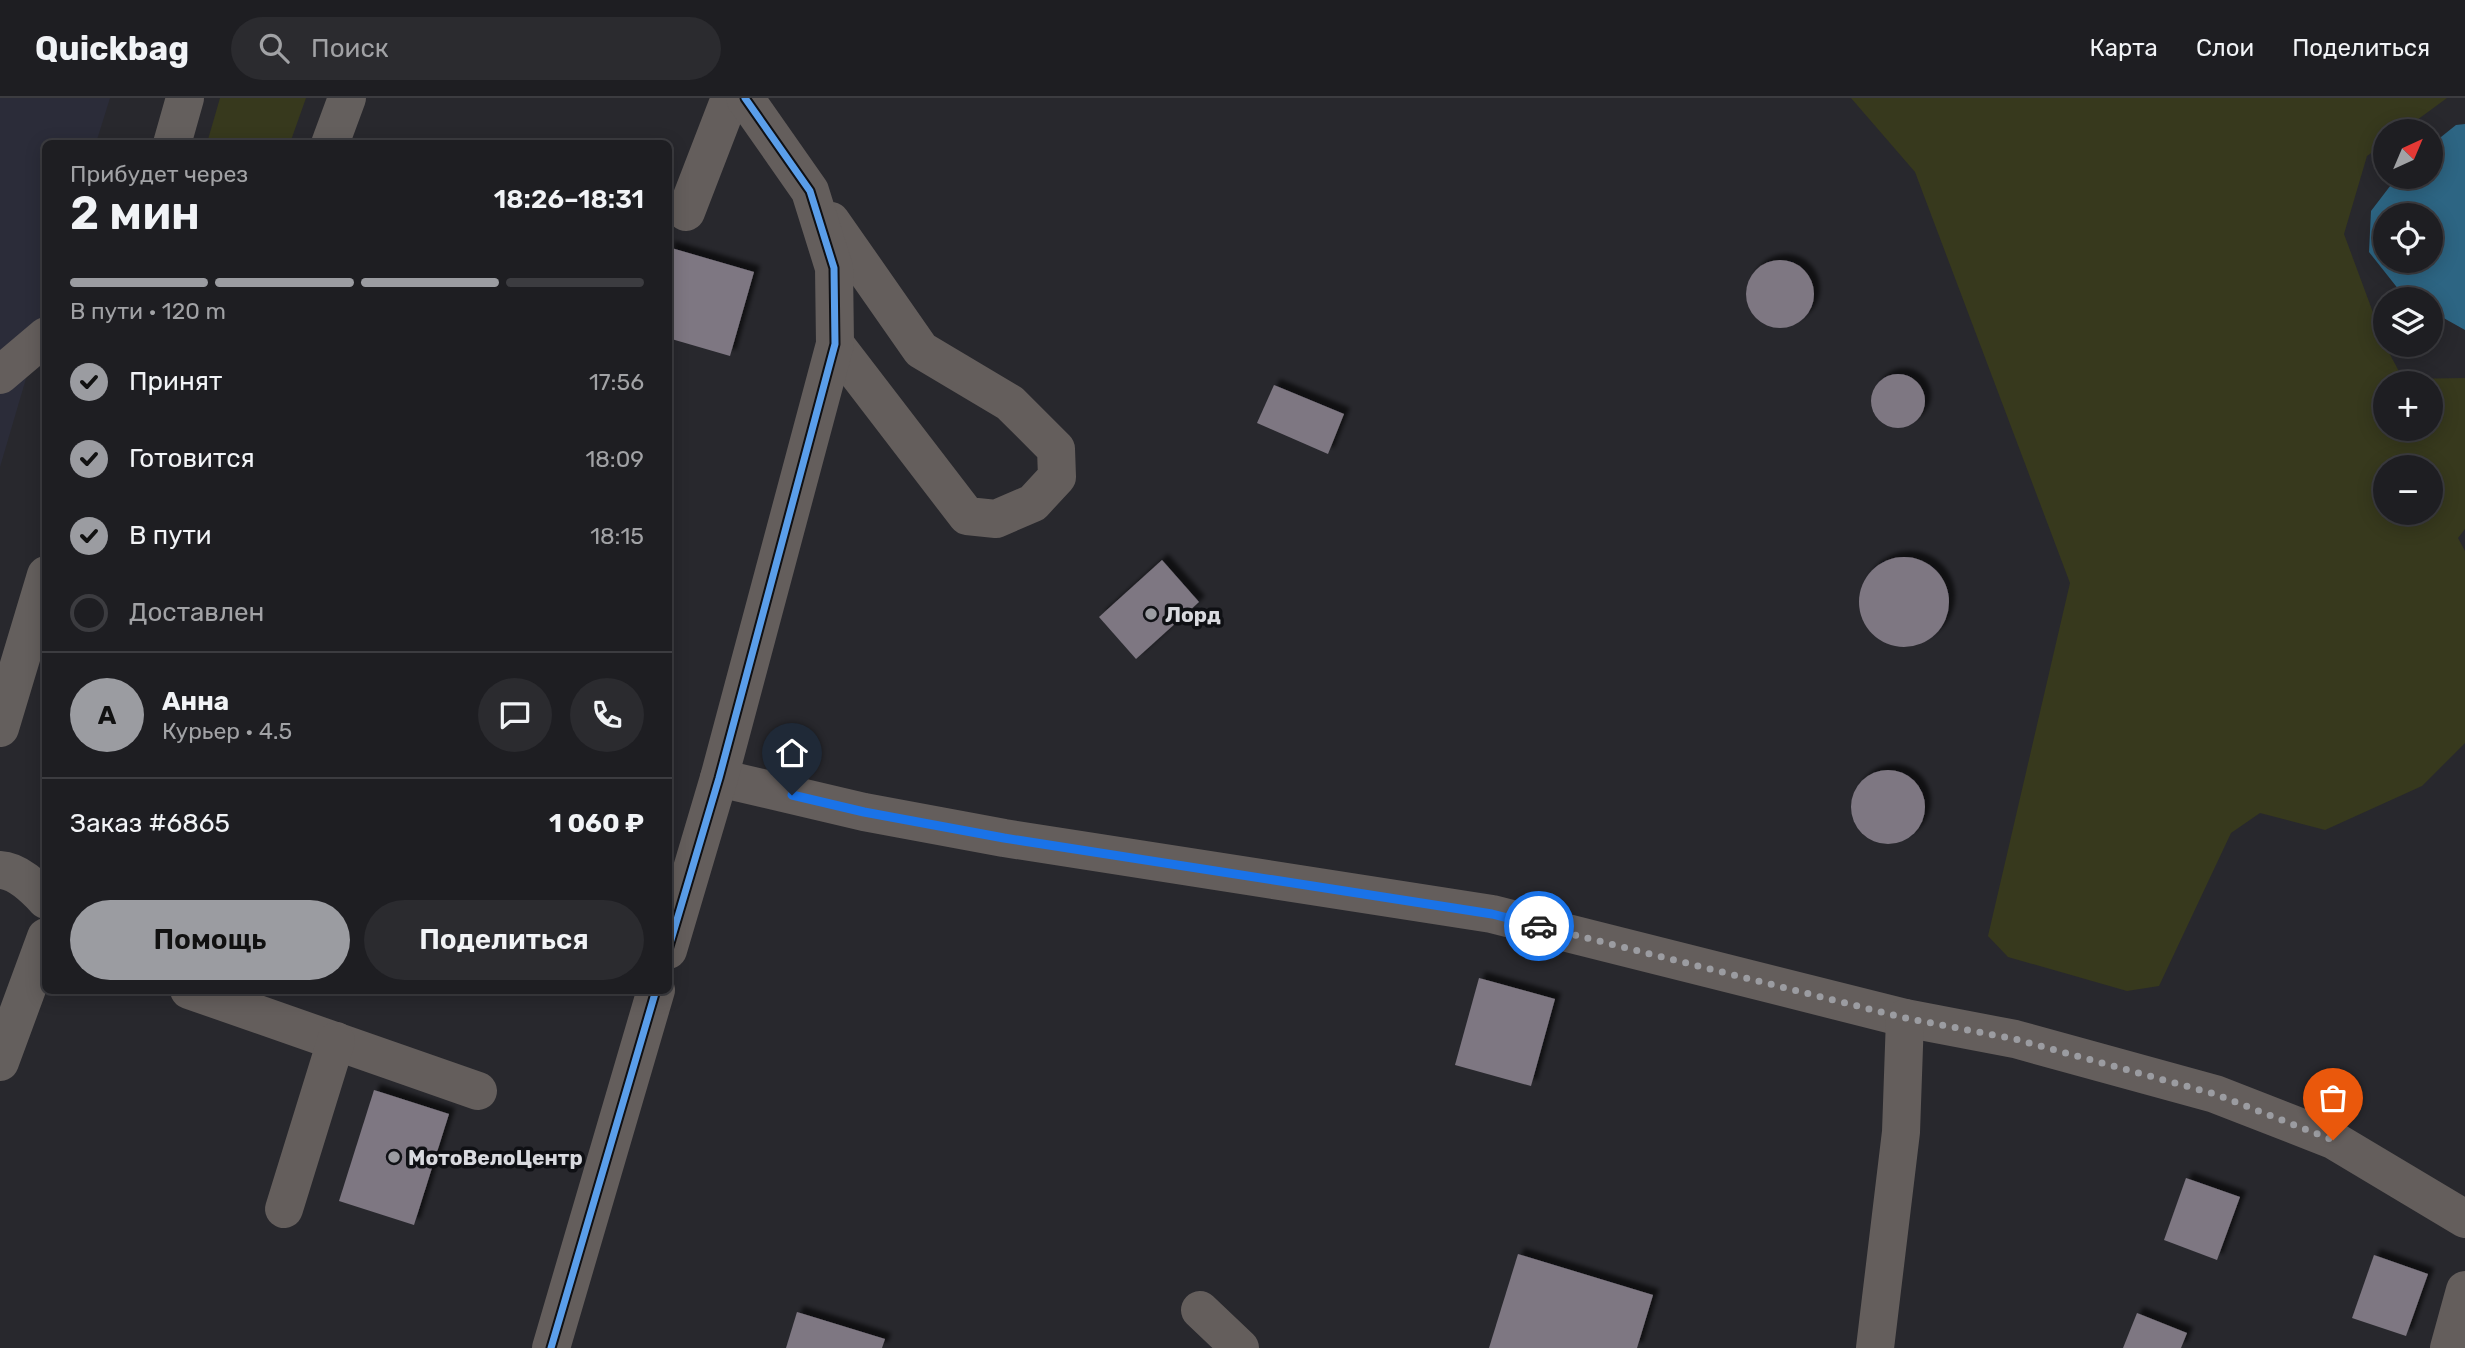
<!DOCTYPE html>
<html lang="ru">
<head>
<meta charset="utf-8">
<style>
  :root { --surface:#1e1e22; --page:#2b2b2f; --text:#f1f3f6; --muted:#a1a2a5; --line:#3c3c40; --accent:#9b9ca1 }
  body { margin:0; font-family:Rubik,sans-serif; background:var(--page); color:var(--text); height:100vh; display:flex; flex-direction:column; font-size:26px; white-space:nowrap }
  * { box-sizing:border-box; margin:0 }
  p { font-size:23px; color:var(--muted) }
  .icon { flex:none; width:38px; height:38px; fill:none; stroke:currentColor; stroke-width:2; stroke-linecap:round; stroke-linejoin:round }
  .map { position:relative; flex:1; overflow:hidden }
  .details { position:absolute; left:42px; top:42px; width:630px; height:854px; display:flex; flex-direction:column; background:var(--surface); border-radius:10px; box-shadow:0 4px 18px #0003,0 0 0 2px var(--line) }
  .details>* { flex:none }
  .needle { width:46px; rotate:44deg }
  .tools { position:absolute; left:2373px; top:21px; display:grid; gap:14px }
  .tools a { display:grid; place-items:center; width:70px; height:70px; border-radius:50%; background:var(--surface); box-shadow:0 4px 18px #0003,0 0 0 2px var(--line); font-size:35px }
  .pin { position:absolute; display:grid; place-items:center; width:60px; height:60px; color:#fff; margin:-72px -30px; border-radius:50% 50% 50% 0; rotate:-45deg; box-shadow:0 0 7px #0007 }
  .pin .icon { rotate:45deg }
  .courier { position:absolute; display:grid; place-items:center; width:70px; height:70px; margin:-35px; border:5px solid #1a73e8; border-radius:50%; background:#fff; color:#222; box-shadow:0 2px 9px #0007 }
  .summary em { font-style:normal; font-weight:600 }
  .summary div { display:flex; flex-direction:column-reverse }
  .summary { display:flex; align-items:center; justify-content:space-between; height:119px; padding:0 28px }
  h1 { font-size:46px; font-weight:600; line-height:52px }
  .bar { display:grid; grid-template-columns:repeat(4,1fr); gap:10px 7px; align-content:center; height:84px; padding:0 28px }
  .bar i { height:9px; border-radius:5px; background:var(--line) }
  .bar .active { background:var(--accent) }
  .bar p { grid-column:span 4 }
  .line { display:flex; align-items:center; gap:18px; padding:0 28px; border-top:2px solid var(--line) }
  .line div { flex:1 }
  .round { display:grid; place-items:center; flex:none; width:74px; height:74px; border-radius:37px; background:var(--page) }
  ol { padding:0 28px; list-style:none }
  li { display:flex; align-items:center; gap:21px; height:77px }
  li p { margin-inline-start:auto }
  li .icon { padding:7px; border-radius:50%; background:var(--accent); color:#111; stroke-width:4 }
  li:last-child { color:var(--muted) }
  li i { width:38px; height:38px; border:4px solid var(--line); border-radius:50% }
  .cta { display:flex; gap:14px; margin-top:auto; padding:14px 28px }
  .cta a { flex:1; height:80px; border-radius:42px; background:var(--accent); color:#111; font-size:28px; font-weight:600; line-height:80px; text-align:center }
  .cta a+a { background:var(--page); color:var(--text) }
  header { display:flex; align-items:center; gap:42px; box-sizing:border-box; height:98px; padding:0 35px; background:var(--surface); border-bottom:2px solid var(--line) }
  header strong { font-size:33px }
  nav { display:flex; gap:38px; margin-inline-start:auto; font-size:24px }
  .search { width:490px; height:63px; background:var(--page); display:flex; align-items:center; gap:18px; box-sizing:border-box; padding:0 24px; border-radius:38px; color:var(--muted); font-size:26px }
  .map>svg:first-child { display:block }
  .built { fill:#2b2c39 }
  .green { fill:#37391d; fill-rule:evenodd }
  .water { fill:#2d6583; fill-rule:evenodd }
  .building { fill:#7e7782; filter:url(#shadow) }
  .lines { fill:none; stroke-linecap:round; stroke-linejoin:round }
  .minor { stroke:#645e5c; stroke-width:38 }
  .major { stroke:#645f5d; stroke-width:38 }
  .cycleway-casing { stroke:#0f1014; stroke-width:11 }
  .cycleway { stroke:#5a9eea; stroke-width:7 }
  .done { stroke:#9b9ca1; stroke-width:7; stroke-dasharray:0 12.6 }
  .route { stroke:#1a73e8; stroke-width:9 }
  .poi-dot { fill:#9b9ca1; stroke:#0f1014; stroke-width:2.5 }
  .labels { text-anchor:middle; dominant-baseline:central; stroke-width:7; stroke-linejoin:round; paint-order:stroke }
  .poi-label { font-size:21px; font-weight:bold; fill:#d9dadf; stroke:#0f1014; text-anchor:start }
</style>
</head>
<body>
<header>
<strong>Quickbag</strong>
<div class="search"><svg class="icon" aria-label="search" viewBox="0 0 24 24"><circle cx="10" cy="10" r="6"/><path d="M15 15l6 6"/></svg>Поиск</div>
<nav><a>Карта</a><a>Слои</a><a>Поделиться</a></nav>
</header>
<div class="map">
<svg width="2465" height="1250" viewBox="0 0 2465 1250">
  <defs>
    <filter id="shadow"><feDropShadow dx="6" dy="-6" stdDeviation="2" flood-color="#0009"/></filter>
  </defs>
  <rect width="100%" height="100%" fill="#28282d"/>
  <polygon class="built" points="0,0 110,0 96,45 46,46 45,216 0,369"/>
  <g class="green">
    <polygon points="220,0 306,0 290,45 207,45"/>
    <path d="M 1851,0 L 2447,0 L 2402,33 L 2385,33 L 2385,45 L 2367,58 L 2344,136 L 2385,247 L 2403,281 L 2465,280 L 2465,431 L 2458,440 L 2465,453 L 2465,645 L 2422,688 L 2325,732 L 2260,715 L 2231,735 L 2159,888 L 2127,893 L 2008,859 L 1988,838 L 2070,485 L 1915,74 ZM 2385,285 L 2431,285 L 2431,331 L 2385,331 ZM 2385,369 L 2431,369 L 2431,415 L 2385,415 Z"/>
  </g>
  <path class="water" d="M 2465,26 L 2465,232 L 2431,213 L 2431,201 L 2411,201 L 2403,197 L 2369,154 L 2371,113 L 2397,79 L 2431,79 L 2431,47 L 2456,27 ZM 2385,117 L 2431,117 L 2431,163 L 2385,163 Z"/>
  <g class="building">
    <polygon points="668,149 754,174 730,258 668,240"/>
    <circle cx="1780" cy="196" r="34"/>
    <circle cx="1898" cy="303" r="27"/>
    <polygon points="1274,287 1344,316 1328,356 1257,325"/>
    <circle cx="1904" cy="504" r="45"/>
    <polygon points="1162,462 1199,504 1136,561 1099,519"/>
    <circle cx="1888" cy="709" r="37"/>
    <polygon points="1479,880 1555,901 1531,988 1455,967"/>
    <polygon points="374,992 449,1016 414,1127 339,1103"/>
    <polygon points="2186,1080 2240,1099 2217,1162 2164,1142"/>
    <polygon points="1518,1156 1653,1197 1637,1250 1489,1250"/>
    <polygon points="2374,1157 2428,1176 2406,1238 2352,1220"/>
    <polygon points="797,1214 885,1241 882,1250 786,1250"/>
    <polygon points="2137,1215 2187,1235 2181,1250 2123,1250"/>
  </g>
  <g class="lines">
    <g class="minor">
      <polyline points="686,114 730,0"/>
      <polyline points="831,123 921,252 1010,305 1056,351 1057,379 1033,405 996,421 967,418 835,246"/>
      <polyline points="0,277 46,238"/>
      <polyline points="719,680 864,714 1004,740 1492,816 1905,920 2015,941 2215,996 2333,1042 2465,1121"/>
      <polyline points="668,852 719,680 835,246 834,170 810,93 745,0"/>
      <polyline points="189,892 478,993"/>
      <polyline points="284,1111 336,943"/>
      <polyline points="1200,1212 1240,1250"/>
      <polyline points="551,1250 656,892"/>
      <polyline points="1875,1250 1901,1034 1905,920"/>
      <polyline points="2449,1250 2465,1192"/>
    </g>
    <g class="major">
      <polyline points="172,46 185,0"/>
      <polyline points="330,46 347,0"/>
      <polyline points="0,630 46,477"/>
      <path d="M 0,772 C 18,773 34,789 46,802"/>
      <polyline points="0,964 46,839"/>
    </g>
    <defs>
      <g id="cycleway">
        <polyline points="668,852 719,680 835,246 834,170 810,93 745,0"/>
        <polyline points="551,1250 656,892"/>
      </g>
    </defs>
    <use href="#cycleway" class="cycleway-casing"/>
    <use href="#cycleway" class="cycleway"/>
  </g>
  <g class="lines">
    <polyline class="done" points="1539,828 1905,920 2015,941 2215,996 2333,1042"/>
    <polyline class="route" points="792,697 864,714 1004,740 1492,816 1539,828"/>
  </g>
  <g class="poi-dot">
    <circle cx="1151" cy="516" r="7"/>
    <circle cx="394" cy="1059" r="7"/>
  </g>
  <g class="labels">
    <g class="poi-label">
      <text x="1165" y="516">Лорд</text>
      <text x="408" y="1059">МотоВелоЦентр</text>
    </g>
  </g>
</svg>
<div class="tools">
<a><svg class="needle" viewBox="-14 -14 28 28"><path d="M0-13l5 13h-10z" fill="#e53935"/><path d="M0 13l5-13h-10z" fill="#a1a2a5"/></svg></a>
<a><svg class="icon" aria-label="locate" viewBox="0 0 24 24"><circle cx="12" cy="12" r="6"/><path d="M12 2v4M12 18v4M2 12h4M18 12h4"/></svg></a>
<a><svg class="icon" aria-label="layers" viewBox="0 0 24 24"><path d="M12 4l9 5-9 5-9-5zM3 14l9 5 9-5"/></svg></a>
<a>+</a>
<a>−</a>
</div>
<div class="pin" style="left:2333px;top:1042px;background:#ea580c"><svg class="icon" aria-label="bag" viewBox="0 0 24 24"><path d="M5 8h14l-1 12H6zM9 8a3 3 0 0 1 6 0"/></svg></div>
<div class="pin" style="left:792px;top:697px;background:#1f2937"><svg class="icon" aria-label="home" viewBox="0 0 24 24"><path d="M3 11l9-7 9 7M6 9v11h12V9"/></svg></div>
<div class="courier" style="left:1539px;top:828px"><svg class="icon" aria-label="car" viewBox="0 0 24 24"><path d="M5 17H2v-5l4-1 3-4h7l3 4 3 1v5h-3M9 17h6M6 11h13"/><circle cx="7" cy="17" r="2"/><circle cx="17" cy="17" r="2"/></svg></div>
<section class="details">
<div class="summary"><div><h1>2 мин</h1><p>Прибудет через</p></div><em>18:26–18:31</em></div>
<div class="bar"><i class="active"></i><i class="active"></i><i class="active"></i><i></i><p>В пути · 120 m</p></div>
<ol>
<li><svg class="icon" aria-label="check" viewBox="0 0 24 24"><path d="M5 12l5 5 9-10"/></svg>Принят<p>17:56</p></li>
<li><svg class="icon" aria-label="check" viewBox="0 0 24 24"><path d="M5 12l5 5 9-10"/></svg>Готовится<p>18:09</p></li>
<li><svg class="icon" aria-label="check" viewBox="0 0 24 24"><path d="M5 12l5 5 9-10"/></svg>В пути<p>18:15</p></li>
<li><i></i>Доставлен</li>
</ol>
<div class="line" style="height:126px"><b class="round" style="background:var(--accent);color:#111">А</b><div><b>Анна</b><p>Курьер · 4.5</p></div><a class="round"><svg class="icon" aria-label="chat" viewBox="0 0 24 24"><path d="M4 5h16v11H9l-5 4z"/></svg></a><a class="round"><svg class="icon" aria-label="phone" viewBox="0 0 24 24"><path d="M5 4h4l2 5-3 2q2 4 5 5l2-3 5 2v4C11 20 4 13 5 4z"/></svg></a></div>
<div class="line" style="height:91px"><div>Заказ #6865</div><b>1 060 ₽</b></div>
<div class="cta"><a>Помощь</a><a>Поделиться</a></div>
</section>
</div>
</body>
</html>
